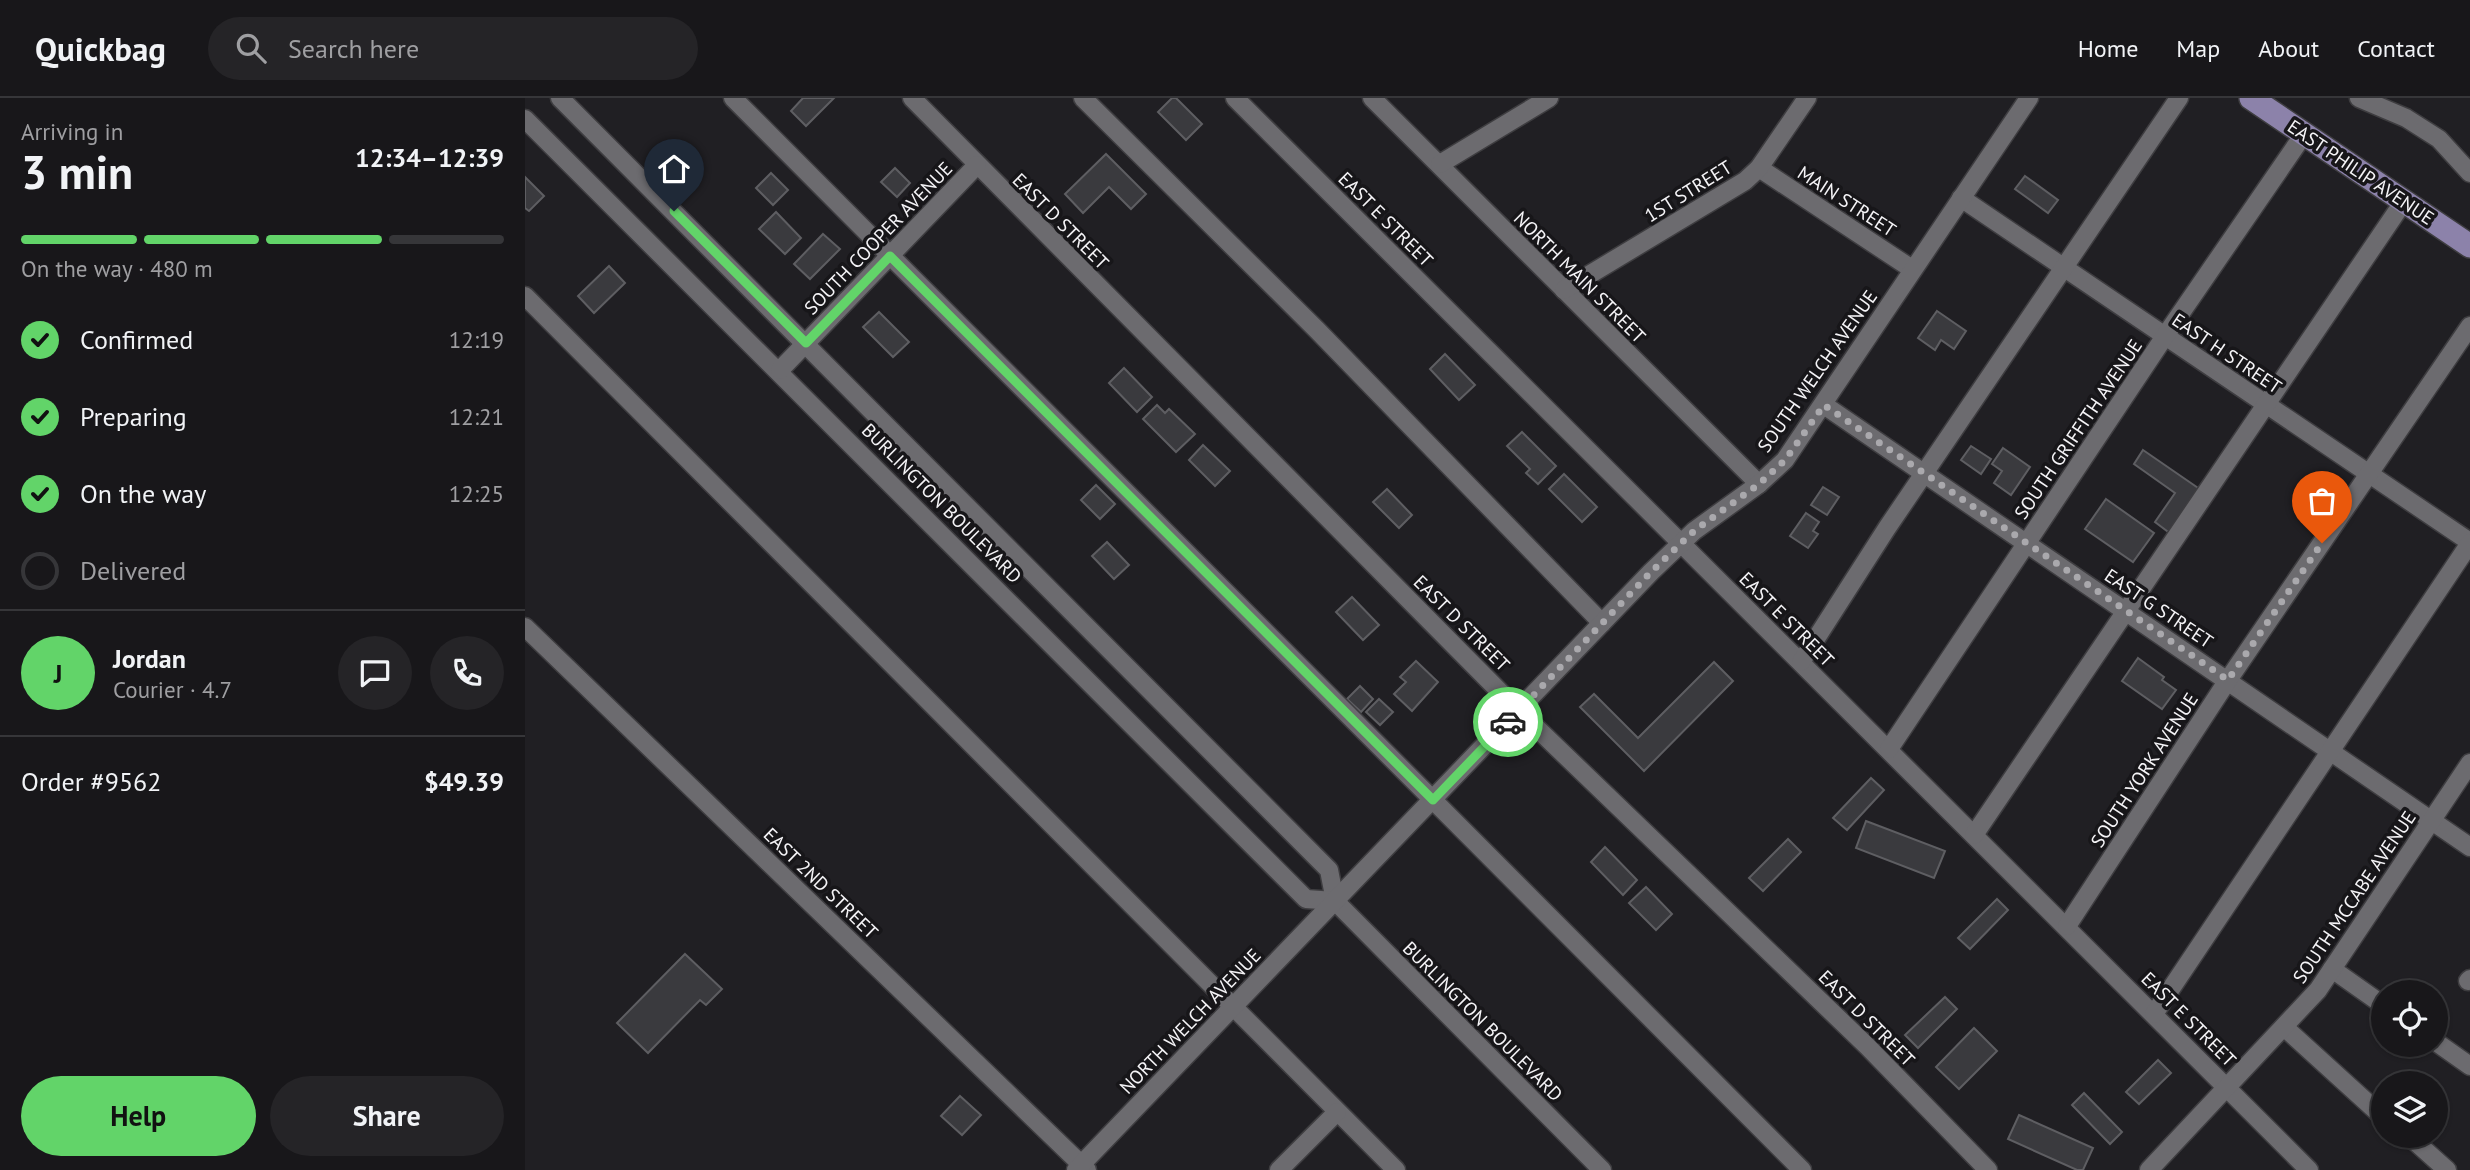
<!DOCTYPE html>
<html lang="en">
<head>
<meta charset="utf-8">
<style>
  :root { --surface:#18171a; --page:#252427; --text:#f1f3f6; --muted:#9f9fa2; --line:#363639; --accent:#62d469 }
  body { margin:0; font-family:"PT Sans",sans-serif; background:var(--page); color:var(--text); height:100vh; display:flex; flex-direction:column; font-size:26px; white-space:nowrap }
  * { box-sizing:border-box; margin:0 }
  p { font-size:23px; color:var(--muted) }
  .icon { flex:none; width:38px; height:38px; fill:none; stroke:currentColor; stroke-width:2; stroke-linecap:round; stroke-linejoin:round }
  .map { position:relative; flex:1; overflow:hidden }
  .drawer { display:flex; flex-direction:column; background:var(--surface); width:525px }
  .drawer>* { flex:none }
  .fabs { position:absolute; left:1846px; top:882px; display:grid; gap:14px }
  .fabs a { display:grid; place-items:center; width:77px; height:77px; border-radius:50%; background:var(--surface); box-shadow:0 2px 5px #0004,0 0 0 2px var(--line); font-size:35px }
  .pin { position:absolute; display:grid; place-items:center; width:60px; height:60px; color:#fff; margin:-72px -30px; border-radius:50% 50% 50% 0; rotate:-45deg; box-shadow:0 0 7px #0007 }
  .pin .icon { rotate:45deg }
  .courier { position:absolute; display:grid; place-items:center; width:70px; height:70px; margin:-35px; border:5px solid #62d469; border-radius:50%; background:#fff; color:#222; box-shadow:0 2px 9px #0007 }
  .summary em { font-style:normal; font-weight:600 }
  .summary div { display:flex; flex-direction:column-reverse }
  .summary { display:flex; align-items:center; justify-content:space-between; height:119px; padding:0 21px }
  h1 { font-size:46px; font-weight:600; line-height:52px }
  .bar { display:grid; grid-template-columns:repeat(4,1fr); gap:10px 7px; align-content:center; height:84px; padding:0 21px }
  .bar i { height:9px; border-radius:5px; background:var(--line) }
  .bar .on { background:var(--accent) }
  .bar p { grid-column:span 4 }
  .line { display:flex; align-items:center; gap:18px; padding:0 21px; border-top:2px solid var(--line) }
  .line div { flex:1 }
  .round { display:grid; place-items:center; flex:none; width:74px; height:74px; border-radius:37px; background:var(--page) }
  ol { padding:0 21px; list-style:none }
  li { display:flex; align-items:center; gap:21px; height:77px }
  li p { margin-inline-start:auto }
  li .icon { padding:7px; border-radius:50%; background:var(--accent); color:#111; stroke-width:4 }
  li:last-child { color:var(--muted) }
  li i { width:38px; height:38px; border:4px solid var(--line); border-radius:50% }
  .primary-button { display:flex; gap:14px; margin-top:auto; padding:14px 21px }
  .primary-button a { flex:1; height:80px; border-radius:42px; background:var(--accent); color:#111; font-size:28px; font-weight:600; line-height:80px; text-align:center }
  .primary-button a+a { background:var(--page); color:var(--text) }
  header { display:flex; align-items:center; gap:42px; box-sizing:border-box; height:98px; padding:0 35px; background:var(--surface); border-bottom:2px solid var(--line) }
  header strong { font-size:33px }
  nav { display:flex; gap:38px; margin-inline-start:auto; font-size:24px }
  .search { width:490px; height:63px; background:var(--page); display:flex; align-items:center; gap:18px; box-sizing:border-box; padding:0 24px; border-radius:38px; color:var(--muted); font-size:26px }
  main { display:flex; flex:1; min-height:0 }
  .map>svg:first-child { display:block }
  .building { fill:#3a3a3e; stroke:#5e5e62; stroke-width:2 }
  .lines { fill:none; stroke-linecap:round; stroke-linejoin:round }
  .minor-casing { stroke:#3e3d40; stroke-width:21 }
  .major-casing { stroke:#3e3d40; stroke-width:26 }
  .minor { stroke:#6c6b6f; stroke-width:18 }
  .major { stroke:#8c82aa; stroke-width:23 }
  .done { stroke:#aaa9ad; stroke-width:7; stroke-dasharray:0 12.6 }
  .route { stroke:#62d469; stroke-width:9 }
  .labels { text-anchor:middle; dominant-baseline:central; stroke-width:7; stroke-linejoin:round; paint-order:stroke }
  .street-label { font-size:19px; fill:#f5f4f7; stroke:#171619 }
</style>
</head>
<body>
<header>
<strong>Quickbag</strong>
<div class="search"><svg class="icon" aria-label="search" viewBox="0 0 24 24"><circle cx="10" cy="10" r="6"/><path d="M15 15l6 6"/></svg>Search here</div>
<nav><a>Home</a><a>Map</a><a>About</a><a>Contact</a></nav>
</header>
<main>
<section class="drawer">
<div class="summary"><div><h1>3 min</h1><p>Arriving in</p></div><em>12:34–12:39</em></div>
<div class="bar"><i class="on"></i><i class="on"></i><i class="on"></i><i></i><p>On the way · 480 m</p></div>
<ol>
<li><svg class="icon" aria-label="check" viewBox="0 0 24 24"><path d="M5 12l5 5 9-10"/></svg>Confirmed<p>12:19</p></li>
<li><svg class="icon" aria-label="check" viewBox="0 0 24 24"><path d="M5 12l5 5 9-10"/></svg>Preparing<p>12:21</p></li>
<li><svg class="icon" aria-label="check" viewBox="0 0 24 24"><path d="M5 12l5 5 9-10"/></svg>On the way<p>12:25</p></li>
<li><i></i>Delivered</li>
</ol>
<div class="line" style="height:126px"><b class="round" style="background:var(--accent);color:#111">J</b><div><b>Jordan</b><p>Courier · 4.7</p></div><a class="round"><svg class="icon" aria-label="chat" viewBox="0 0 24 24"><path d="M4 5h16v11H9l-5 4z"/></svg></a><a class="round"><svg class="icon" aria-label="phone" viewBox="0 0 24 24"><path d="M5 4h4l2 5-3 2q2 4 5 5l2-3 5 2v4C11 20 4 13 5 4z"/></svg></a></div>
<div class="line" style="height:91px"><div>Order #9562</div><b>$49.39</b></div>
<div class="primary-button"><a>Help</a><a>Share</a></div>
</section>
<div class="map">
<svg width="1945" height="1072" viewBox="0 0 1945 1072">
  <rect width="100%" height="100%" fill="#201f23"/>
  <g class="building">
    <polygon points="278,0 309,0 281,28 266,13"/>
    <polygon points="647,0 651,0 677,26 661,42 633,14"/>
    <polygon points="581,56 621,96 606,111 584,89 558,115 540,96"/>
    <polygon points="370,70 385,85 372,99 356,84"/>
    <polygon points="246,75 263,92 248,107 231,90"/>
    <polygon points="1500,78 1533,102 1523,115 1490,91"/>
    <polygon points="0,79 19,98 4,113 0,110"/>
    <polygon points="251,114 276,140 260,156 234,131"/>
    <polygon points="298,136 315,151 285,181 269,166"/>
    <polygon points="84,168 100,185 69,215 53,198"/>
    <polygon points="1412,213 1441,233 1429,251 1416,242 1410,252 1393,240"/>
    <polygon points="354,214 384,244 368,259 338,229"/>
    <polygon points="920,256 950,287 934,302 905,271"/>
    <polygon points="599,270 627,299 612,314 584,285"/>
    <polygon points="632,307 640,315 644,311 670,336 651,354 618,321"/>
    <polygon points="997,334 1031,368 1013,386 1001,375 1005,371 982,348"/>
    <polygon points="678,347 705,373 690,388 664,362"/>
    <polygon points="1446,348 1466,361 1456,376 1436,362"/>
    <polygon points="1478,350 1505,369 1486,397 1469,385 1477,373 1467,366"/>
    <polygon points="1618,352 1676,392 1646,436 1630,424 1650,395 1609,366"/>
    <polygon points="1039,376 1072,409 1057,424 1024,391"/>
    <polygon points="571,387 590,406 575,421 556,402"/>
    <polygon points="1298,389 1314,399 1302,417 1286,407"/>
    <polygon points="862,391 887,417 874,430 848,404"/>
    <polygon points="1581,401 1629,435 1608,464 1560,431"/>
    <polygon points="1281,415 1294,424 1288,433 1293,436 1283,450 1265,438"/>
    <polygon points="582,444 604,467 589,481 567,458"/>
    <polygon points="827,499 854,527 838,542 811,514"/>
    <polygon points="1613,560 1639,579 1637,582 1651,592 1637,611 1597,583"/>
    <polygon points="891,563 913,584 887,613 869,596 881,584 875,579"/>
    <polygon points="1189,564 1208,583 1119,673 1055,609 1069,596 1113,640"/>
    <polygon points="835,588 848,601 836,614 822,601"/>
    <polygon points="854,601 868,614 855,627 841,614"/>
    <polygon points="1346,680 1359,692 1322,732 1308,720"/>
    <polygon points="1341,723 1420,753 1409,780 1331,750"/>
    <polygon points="1263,741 1276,754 1238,793 1224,780"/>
    <polygon points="1080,749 1112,782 1098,797 1066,764"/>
    <polygon points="1121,789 1147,816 1131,832 1104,805"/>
    <polygon points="1472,801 1483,812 1445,851 1433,840"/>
    <polygon points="160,856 197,891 181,907 175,902 123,955 92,925"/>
    <polygon points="1420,899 1432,911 1393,950 1380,937"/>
    <polygon points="1449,930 1472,953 1434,991 1411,969"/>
    <polygon points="1633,962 1646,975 1614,1006 1601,994"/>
    <polygon points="1559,995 1597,1034 1585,1046 1547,1007"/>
    <polygon points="435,998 456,1017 437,1037 416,1018"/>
    <polygon points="1494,1017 1568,1050 1558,1072 1552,1072 1483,1041"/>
  </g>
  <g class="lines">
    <defs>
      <g id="minor">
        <polyline points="35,0 804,772 810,803 1077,1072"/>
        <polyline points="208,0 1277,1072"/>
        <polyline points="387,0 994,613 1342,948 1463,1072"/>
        <polyline points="558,0 792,232 1077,525"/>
        <polyline points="710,0 1784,1072"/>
        <polyline points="847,0 1234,386"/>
        <polyline points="1834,0 1881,20 1914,41 1945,75"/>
        <polyline points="0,21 781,801 810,803"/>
        <polyline points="915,66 1024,0"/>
        <polyline points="1234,70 1387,171"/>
        <polyline points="1436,100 1945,444"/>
        <polyline points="1039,192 1220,83 1234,70 1282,0"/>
        <polyline points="0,198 871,1072"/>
        <polyline points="255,272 452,67"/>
        <polyline points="1299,307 1945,749"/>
        <polyline points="0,529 562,1072"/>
        <polyline points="1276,564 1362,430 1654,0"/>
        <polyline points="1364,651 1640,238 1779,36"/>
        <polyline points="1449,737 1879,103"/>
        <polyline points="1542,828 1703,582 1945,228"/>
        <polyline points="1807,871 1858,907"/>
        <polyline points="1943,883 1945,881"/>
        <polyline points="1629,916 1945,445"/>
        <polyline points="1759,929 1858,1019"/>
        <polyline points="1911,944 1945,968"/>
        <polyline points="1884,1038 1922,1072"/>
        <polyline points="551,1072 1126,474 1169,433 1234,386 1260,362 1504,0"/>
        <polyline points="754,1072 812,1014"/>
        <polyline points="1624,1072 1793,892 1945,665"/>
      </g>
      <polyline id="major" points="1726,0 1945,148"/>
    </defs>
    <use href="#minor" class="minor-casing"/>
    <use href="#major" class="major-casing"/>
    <use href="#minor" class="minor"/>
    <use href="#major" class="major"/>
  </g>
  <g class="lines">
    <polyline class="done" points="983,624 1126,474 1169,433 1234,386 1260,362 1299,307 1703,582 1797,445"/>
    <polyline class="route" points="149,113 281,245 365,158 908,702 983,624"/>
  </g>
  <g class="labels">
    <g class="street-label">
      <text transform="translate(1836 74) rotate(34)">EAST PHILIP AVENUE</text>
      <text transform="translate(1163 93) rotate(-32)">1ST STREET</text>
      <text transform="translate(1322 103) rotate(33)">MAIN STREET</text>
      <text transform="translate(861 121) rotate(45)">EAST E STREET</text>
      <text transform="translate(536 123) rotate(45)">EAST D STREET</text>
      <text transform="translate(353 140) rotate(-46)">SOUTH COOPER AVENUE</text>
      <text transform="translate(1055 179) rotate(45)">NORTH MAIN STREET</text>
      <text transform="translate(1702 255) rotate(34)">EAST H STREET</text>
      <text transform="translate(1292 273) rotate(-55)">SOUTH WELCH AVENUE</text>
      <text transform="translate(1553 331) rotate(-56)">SOUTH GRIFFITH AVENUE</text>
      <text transform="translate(417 405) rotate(45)">BURLINGTON BOULEVARD</text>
      <text transform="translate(1634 510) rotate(34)">EAST G STREET</text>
      <text transform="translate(1262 521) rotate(45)">EAST E STREET</text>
      <text transform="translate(937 525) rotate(45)">EAST D STREET</text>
      <text transform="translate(1619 672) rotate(-57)">SOUTH YORK AVENUE</text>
      <text transform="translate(296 785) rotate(44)">EAST 2ND STREET</text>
      <text transform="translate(1829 799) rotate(-56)">SOUTH MCCABE AVENUE</text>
      <text transform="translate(1342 920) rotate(45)">EAST D STREET</text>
      <text transform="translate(1664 921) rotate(45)">EAST E STREET</text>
      <text transform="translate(665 923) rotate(-46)">NORTH WELCH AVENUE</text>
      <text transform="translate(958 923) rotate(45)">BURLINGTON BOULEVARD</text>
    </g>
  </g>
</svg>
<div class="fabs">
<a><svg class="icon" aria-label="locate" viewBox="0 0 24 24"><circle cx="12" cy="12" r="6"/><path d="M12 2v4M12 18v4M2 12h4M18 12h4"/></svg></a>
<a><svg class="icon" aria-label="layers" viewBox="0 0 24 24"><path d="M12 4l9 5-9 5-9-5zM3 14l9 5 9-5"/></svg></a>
</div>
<div class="pin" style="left:1797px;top:445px;background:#ea580c"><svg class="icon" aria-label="bag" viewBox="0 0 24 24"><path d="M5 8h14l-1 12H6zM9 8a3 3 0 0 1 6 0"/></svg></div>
<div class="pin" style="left:149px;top:113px;background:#1f2937"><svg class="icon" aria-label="home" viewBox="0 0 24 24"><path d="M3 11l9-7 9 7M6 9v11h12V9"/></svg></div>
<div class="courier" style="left:983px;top:624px"><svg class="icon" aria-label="car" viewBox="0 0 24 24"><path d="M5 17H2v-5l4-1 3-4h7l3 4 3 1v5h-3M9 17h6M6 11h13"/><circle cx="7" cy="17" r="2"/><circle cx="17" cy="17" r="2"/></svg></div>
</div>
</main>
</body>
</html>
